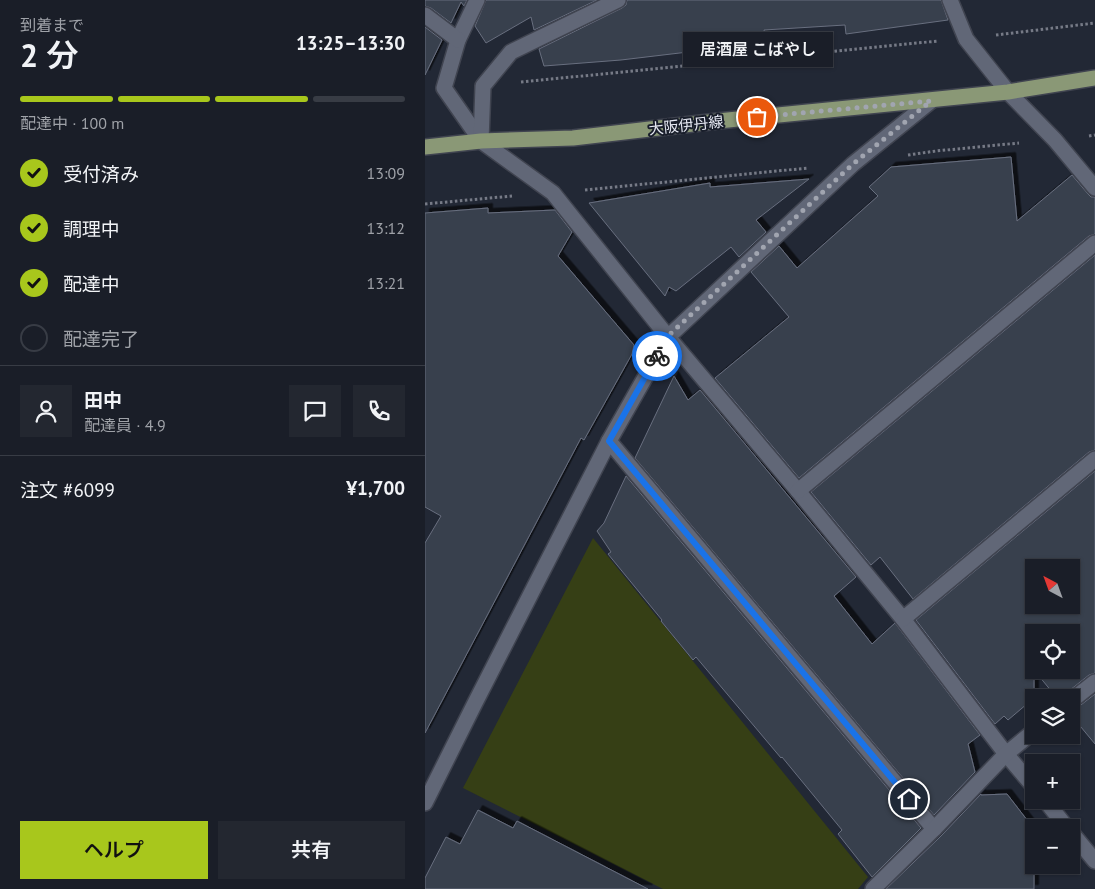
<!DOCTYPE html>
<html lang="ja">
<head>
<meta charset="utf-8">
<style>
  :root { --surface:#1a1e28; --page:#232730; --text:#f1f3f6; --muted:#9fa2a8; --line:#383c45; --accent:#a8c71c }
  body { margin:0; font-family:"PT Sans","Noto Sans JP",sans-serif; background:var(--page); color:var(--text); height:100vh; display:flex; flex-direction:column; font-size:19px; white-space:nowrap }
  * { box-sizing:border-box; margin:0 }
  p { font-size:16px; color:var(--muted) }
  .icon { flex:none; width:28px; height:28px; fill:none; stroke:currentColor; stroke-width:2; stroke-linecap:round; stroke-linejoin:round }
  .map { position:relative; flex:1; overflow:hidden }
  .side { display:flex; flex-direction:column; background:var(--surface); width:425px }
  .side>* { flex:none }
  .needle { width:32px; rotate:319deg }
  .tools { position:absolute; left:600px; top:559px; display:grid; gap:10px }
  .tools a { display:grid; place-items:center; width:55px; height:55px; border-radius:0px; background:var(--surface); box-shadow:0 1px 4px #0004,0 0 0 1px var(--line); font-size:25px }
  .pin { position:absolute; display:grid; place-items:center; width:42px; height:42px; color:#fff; margin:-21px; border:2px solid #fff; border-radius:50%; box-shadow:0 1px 5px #0007 }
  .courier { position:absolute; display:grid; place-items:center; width:50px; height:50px; margin:-25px; border:4px solid #1a73e8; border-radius:50%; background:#fff; color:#222; box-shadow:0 1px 6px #0007 }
  .bubble { position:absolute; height:35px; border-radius:0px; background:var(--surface); box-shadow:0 1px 4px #0004,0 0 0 1px var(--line); font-size:16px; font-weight:600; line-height:35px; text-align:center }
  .summary em { font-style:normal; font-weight:600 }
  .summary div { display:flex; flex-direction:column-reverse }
  .summary { display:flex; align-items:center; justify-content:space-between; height:85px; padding:0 20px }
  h1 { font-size:32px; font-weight:600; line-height:38px }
  .bar { display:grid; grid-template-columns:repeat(4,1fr); gap:8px 5px; align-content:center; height:60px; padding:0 20px }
  .bar i { height:6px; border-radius:4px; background:var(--line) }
  .bar .active { background:var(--accent) }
  .bar p { grid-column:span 4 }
  .line { display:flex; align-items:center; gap:12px; padding:0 20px; border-top:1px solid var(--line) }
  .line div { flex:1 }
  .round { display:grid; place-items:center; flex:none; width:52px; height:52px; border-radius:0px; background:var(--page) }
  ol { padding:0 20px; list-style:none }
  li { display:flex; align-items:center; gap:15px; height:55px }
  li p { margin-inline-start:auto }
  li .icon { padding:5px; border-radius:50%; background:var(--accent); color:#111; stroke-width:4 }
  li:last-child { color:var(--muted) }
  li i { width:28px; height:28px; border:2px solid var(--line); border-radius:50% }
  .button { display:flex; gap:10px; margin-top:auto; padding:10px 20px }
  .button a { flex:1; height:58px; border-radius:0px; background:var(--accent); color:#111; font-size:20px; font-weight:600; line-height:58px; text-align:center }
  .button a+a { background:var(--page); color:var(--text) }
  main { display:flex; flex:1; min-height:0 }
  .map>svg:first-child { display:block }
  .green { fill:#363f15 }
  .building { fill:#393f4d; stroke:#686f7f; fill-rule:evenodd; filter:url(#shadow) }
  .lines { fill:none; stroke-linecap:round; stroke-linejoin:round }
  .minor-casing { stroke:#404450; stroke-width:18 }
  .major-casing { stroke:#404450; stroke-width:18 }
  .path { stroke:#767a86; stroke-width:3; stroke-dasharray:2.5 2.5; stroke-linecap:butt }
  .minor { stroke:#616777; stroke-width:15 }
  .major { stroke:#8a9876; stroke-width:15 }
  .done { stroke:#a1a5b0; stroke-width:5; stroke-dasharray:0 9 }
  .route { stroke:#1a73e8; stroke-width:6 }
  .labels { text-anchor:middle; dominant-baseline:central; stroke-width:4; stroke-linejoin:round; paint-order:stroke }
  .street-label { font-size:15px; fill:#e6e9f3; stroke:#191e2b }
</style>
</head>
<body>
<main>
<section class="side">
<div class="summary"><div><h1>2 分</h1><p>到着まで</p></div><em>13:25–13:30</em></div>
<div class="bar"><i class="active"></i><i class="active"></i><i class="active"></i><i></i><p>配達中 · 100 m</p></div>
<ol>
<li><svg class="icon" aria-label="check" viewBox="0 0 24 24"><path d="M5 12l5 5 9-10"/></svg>受付済み<p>13:09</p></li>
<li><svg class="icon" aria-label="check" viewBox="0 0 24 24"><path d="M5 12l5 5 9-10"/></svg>調理中<p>13:12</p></li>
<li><svg class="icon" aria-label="check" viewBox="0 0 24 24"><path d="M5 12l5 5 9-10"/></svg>配達中<p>13:21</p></li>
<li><i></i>配達完了</li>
</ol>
<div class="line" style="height:90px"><a class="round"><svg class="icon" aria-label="person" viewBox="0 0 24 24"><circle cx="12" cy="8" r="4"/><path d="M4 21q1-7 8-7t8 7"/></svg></a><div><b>田中</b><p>配達員 · 4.9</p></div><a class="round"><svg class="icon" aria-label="chat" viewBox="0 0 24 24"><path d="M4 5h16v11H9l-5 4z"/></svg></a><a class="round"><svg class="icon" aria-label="phone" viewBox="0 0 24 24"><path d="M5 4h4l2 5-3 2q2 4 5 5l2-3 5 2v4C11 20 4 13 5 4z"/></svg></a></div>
<div class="line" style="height:65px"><div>注文 #6099</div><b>¥1,700</b></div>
<div class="button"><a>ヘルプ</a><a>共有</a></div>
</section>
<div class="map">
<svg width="670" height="889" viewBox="0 0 670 889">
  <defs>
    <filter id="shadow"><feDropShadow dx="4.5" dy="-4.5" stdDeviation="0" flood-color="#0009"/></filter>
  </defs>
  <rect width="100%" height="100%" fill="#222835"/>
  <polygon class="green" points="168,538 443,877 433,889 238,889 38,788"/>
  <g class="building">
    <polygon points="0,0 42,0 39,6 36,2 26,23 6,8 0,6"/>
    <polygon points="61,0 172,0 109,30 106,17 61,43 50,26"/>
    <polygon points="202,0 516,0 523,20 421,34 420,25 339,30 340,36 304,41 305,47 196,60 119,66 114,49 197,8 201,5"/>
    <polygon points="0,27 17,40 0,75"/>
    <polygon points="586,157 592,221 647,175 663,194 666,197 670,197 670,234 664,236 374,478 290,378 364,317 326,272 354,246 372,268 453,196 444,187 466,167"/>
    <polygon points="384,179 331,220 341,232 314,257 306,247 251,291 244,287 240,296 164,203 285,183 285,187"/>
    <polygon points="63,208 63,213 130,210 147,232 133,256 209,345 207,354 159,440 156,438 0,733 0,543 16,516 0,507 0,213"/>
    <polygon points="670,255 670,450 664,452 488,599 455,557 446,565 386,492"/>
    <polygon points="249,376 263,400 275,390 431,577 409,596 447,644 470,623 555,735 543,744 550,772 509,815 210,458"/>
    <path d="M 670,471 L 670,673 L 664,675 L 640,694 L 637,698 L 632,698 L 609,670 L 646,670 L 646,632 L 609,632 L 609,698 L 583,720 L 579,716 L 570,724 L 491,620 ZM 609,568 L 646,568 L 646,605 L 609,605 Z"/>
    <polygon points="201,476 496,828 447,877 413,834 417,830 357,757 356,758 271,657 268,660 236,621 237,620 183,554 186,552 172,531 179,523"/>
    <polygon points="670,694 670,744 646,715 646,710 652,708"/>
    <polygon points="556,794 556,795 582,794 609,829 609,889 461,889 516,836"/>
    <polygon points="53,810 88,828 92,821 223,889 0,889 0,878 21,837 35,844"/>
  </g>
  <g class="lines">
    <defs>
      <g id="minor">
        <polyline points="52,0 33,40 19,88 56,141 128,193 243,337 373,491 478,619 581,754 609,787"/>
        <polyline points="525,0 541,39 583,92 630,140 670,188"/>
        <polyline points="0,15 33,40"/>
        <polyline points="56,141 58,86 86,52 193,0"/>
        <polyline points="184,441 509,829"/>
        <polyline points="373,491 670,243"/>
        <polyline points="478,619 670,459"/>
        <polyline points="646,701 670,682"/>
        <polyline points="620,800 642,828"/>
        <polyline points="0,803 50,703 184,441 243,337 428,164 506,101"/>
        <polyline points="646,832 670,861"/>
        <polyline points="448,889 509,829 581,754 609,731"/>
      </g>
      <polyline id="major" points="0,147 56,141 148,138 293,121 583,92 670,78"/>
    </defs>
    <use href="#minor" class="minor-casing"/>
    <use href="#major" class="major-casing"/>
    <g class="path">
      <polyline points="571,35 670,23"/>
      <polyline points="96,82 513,41"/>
      <polyline points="664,136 670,135"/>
      <polyline points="483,155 511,151 594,143"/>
      <polyline points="160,190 383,168"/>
      <polyline points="0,204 87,196"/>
    </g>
    <use href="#minor" class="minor"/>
    <use href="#major" class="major"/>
  </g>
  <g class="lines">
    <polyline class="done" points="232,356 243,336 428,164 506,101 332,117"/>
    <polyline class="route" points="232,356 184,441 484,799"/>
  </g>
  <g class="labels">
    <g class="street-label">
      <text transform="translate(261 125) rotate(-6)">大阪伊丹線</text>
    </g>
  </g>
</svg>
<div class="tools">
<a><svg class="needle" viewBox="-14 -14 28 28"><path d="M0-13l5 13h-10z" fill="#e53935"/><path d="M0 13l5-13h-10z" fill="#9fa2a8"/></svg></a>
<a><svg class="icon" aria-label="locate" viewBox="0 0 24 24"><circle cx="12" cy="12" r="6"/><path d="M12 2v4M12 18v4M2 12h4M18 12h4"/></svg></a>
<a><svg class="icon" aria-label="layers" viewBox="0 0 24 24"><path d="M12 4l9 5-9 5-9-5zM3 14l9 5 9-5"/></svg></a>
<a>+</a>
<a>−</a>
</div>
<div class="pin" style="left:332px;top:117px;background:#ea580c"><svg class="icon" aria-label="bag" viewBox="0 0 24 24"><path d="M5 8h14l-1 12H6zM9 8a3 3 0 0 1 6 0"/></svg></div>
<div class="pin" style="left:484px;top:799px;background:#1f2937"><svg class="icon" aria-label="home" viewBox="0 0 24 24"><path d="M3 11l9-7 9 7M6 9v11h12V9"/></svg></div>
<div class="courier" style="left:232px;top:356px"><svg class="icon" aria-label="bike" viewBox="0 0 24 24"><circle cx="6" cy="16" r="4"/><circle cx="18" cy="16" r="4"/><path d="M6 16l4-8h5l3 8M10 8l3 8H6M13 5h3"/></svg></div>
<div class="bubble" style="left:258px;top:32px;width:150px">居酒屋 こばやし</div>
</div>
</main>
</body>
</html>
